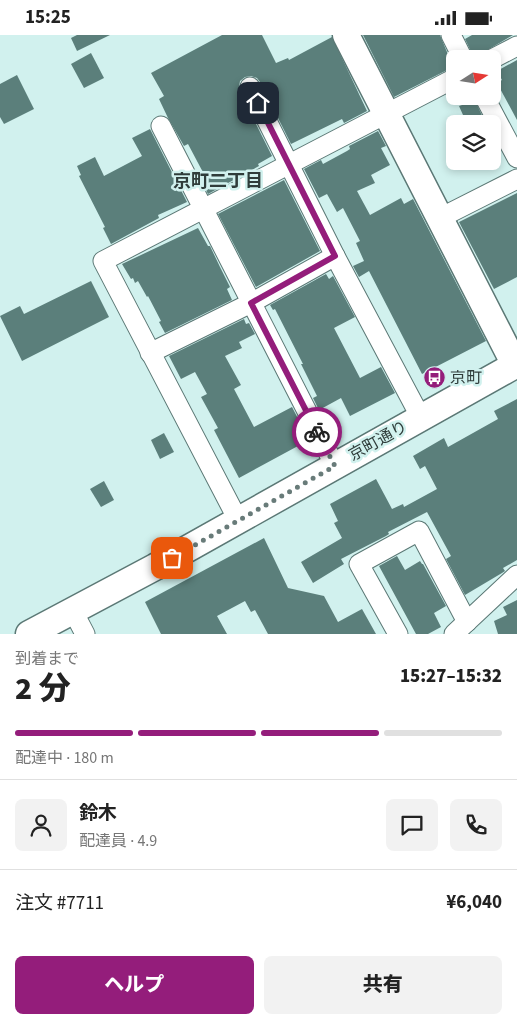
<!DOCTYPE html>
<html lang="ja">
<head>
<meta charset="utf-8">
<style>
  :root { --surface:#fff; --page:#f2f2f2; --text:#222; --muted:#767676; --line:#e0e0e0; --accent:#941d7b }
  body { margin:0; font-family:"Source Sans 3","Noto Sans JP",sans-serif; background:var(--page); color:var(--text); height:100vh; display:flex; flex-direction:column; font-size:19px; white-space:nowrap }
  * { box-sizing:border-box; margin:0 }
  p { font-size:16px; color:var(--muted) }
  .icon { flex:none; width:28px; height:28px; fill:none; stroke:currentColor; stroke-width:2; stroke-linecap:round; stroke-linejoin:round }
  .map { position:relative; height:599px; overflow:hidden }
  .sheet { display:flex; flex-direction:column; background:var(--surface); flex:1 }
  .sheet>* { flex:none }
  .needle { width:32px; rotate:78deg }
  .tools { position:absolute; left:446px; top:15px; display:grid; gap:10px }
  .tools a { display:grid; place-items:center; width:55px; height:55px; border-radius:8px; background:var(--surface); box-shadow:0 2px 8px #0003; font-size:25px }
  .pin { position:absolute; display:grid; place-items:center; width:42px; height:42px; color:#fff; margin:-21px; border-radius:10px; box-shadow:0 2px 8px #0006 }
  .courier { position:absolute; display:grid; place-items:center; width:50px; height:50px; margin:-25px; border:4px solid #941d7b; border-radius:50%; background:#fff; color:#222; box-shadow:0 1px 6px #0007 }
  .summary em { font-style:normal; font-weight:800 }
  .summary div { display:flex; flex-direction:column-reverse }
  .summary { display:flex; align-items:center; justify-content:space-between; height:85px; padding:0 15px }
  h1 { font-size:32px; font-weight:800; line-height:38px }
  .bar { display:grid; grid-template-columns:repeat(4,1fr); gap:8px 5px; align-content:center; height:60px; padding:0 15px }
  .bar i { height:6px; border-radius:4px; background:var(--line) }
  .bar .active { background:var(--accent) }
  .bar p { grid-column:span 4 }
  .line { display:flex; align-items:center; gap:12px; padding:0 15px; border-top:1px solid var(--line) }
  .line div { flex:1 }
  .round { display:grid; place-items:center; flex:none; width:52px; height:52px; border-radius:8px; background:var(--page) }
  .primary-button { display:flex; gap:10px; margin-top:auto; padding:10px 15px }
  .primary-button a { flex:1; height:58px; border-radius:8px; background:var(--accent); color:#fff; font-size:20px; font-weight:800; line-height:58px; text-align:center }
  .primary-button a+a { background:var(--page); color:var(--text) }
  .status { display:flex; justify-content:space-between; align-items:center; height:35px; padding:0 25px; background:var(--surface); direction:ltr }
  .status svg { height:14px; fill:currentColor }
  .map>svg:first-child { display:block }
  .building { fill:#5b7f7b }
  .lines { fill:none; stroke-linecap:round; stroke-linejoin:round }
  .street-casing { stroke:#5b7875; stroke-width:21 }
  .secondary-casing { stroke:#5b7875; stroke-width:29 }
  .street { stroke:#fff; stroke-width:19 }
  .secondary { stroke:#fff; stroke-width:26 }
  .done { stroke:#687b79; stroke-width:5; stroke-dasharray:0 9 }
  .route { stroke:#941d7b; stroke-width:6 }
  .labels { text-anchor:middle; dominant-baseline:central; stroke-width:5; stroke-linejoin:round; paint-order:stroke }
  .poi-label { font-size:16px; fill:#2f3c3a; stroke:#d1f1ee; text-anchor:start }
  .street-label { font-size:16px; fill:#2f3c3a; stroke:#d1f1ee }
  .neighbourhood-label { font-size:18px; font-weight:bold; fill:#2f3c3a; stroke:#d1f1ee }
</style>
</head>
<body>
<div class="status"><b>15:25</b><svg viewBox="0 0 49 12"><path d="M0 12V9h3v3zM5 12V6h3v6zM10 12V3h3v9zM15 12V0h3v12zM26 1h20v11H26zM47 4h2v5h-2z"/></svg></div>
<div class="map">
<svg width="517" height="599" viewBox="0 0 517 599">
  <rect width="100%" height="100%" fill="#d1f1ee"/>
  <g class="building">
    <polygon points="77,0 110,0 77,16 71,3"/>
    <polygon points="222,0 262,0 276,28 288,23 289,25 332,2 367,76 344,88 342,84 291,109 260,47 257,43 251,41 245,42 240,46 239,52 240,57 272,121 258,129 259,131 208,159 201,145 206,143 188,109 184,111 168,83 159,64 164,61 151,38"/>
    <polygon points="363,0 440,0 453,32 394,62"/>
    <polygon points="472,0 513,0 474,23 465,4"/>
    <polygon points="91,18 104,43 84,53 71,29"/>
    <polygon points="517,25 517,85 497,48 502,45 497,36"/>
    <polygon points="17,40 34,74 4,89 0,82 0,49"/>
    <polygon points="458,61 473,61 486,89 467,89 459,71 462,70"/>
    <polygon points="150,94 187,167 158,180 159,183 111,209 103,193 105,192 79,141 81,140 77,131 95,122 104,141 142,121 132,103"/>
    <polygon points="378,96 386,111 381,113 390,130 371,140 375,148 357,156 370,180 401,163 404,169 413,164 486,306 422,339 369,236 359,242 353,231 364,226 356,208 360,206 343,173 337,177 327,159 319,163 304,134 321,125 323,129 347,116 350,114 349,111"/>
    <polygon points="284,145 320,216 256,252 218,179"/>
    <polygon points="517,158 517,242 494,254 459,187"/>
    <polygon points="198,193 208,211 210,211 220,232 230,252 227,254 232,265 165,298 159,287 161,286 148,261 147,262 138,246 135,248 133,243 131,244 122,229"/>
    <polygon points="326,239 329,244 333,241 355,282 334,293 360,343 381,332 395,358 350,381 341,363 319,375 313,363 317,361 301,329 303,329 275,274 273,275 270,270"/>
    <polygon points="91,246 109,282 22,326 0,281 20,271 24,279"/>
    <polygon points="244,284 246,289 249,288 255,299 239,307 242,313 225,321 241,350 234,354 254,392 292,372 309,405 239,443 214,395 218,393 201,362 207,359 195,337 181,344 169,321"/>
    <polygon points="517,364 517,525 503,533 505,536 502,538 465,560 446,524 451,521 427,477 388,497 389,499 386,501 341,524 344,529 313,548 301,527 342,503 334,488 338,486 330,469 376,444 392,474 403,469 404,472 437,454 425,431 420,434 413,421 444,403 448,412 498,384 494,376"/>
    <polygon points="164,398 174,417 160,424 151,405"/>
    <polygon points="104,446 114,465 101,472 90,454"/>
    <polygon points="264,503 288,553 324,561 338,587 362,574 376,599 268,599 255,575 251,577 245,566 217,581 227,599 161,599 145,567"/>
    <polygon points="397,521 405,535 420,526 422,529 423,529 446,571 434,578 441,592 428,599 416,599 379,531"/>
    <polygon points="517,565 517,599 498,599 494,586 507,580 503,572"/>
  </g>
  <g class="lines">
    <defs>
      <g id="street">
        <polyline points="451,0 463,24"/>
        <polyline points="492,24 517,11"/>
        <polyline points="250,52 335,221 421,383"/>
        <polyline points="484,61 517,123"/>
        <polyline points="161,91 335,431"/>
        <polyline points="440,183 517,144"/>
        <polyline points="150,318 251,268 335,221"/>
        <polyline points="238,485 103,226 455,43"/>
        <polyline points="73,576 85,599"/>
        <polyline points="398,599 359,529 419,496 467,587"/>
        <polyline points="454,599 517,540"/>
      </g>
      <g id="secondary">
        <polyline points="346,0 515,330"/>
        <polyline points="29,599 155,532 517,329"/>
      </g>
    </defs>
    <use href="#street" class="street-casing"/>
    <use href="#secondary" class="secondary-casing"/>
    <use href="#street" class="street"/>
    <use href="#secondary" class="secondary"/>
  </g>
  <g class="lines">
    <polyline class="done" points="172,523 335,431 317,397"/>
    <polyline class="route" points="258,68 335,221 251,268 317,397"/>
  </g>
  <defs>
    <symbol id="bus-disc" viewBox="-11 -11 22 22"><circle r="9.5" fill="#941d7b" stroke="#d1f1ee"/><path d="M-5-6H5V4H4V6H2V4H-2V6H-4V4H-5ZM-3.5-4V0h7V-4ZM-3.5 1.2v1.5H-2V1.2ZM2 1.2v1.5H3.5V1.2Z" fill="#fff"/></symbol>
  </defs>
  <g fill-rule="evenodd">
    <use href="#bus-disc" x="422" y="330" width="25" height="25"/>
  </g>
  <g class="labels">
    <g class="poi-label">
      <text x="450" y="343">京町</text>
    </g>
    <g class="street-label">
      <text transform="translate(378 406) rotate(-29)">京町通り</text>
    </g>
    <g class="neighbourhood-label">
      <text x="218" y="146">京町二丁目</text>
    </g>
  </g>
</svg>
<div class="tools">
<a><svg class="needle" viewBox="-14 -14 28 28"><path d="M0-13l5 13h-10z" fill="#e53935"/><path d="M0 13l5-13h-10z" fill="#767676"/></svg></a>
<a><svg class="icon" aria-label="layers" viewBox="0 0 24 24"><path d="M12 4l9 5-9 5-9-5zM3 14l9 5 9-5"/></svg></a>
</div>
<div class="pin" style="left:172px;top:523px;background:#ea580c"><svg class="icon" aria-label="bag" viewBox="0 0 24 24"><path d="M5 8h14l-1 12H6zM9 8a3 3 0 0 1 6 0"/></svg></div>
<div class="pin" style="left:258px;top:68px;background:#1f2937"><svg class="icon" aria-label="home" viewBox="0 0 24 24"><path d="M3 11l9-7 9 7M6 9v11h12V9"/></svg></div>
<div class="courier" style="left:317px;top:397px"><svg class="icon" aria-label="bike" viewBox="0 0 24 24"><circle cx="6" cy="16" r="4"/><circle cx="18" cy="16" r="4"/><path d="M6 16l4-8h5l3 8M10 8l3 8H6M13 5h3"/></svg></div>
</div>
<section class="sheet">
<div class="summary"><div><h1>2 分</h1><p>到着まで</p></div><em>15:27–15:32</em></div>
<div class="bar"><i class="active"></i><i class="active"></i><i class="active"></i><i></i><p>配達中 · 180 m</p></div>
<div class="line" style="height:90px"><a class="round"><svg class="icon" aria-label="person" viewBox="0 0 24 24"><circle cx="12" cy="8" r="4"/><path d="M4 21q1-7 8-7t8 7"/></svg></a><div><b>鈴木</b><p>配達員 · 4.9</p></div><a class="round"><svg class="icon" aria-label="chat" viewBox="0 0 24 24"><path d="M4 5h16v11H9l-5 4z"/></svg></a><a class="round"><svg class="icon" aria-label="phone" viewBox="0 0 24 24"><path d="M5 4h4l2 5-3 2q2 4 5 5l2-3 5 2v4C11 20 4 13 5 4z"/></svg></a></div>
<div class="line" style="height:65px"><div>注文 #7711</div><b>¥6,040</b></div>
<div class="primary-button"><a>ヘルプ</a><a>共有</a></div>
</section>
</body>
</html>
